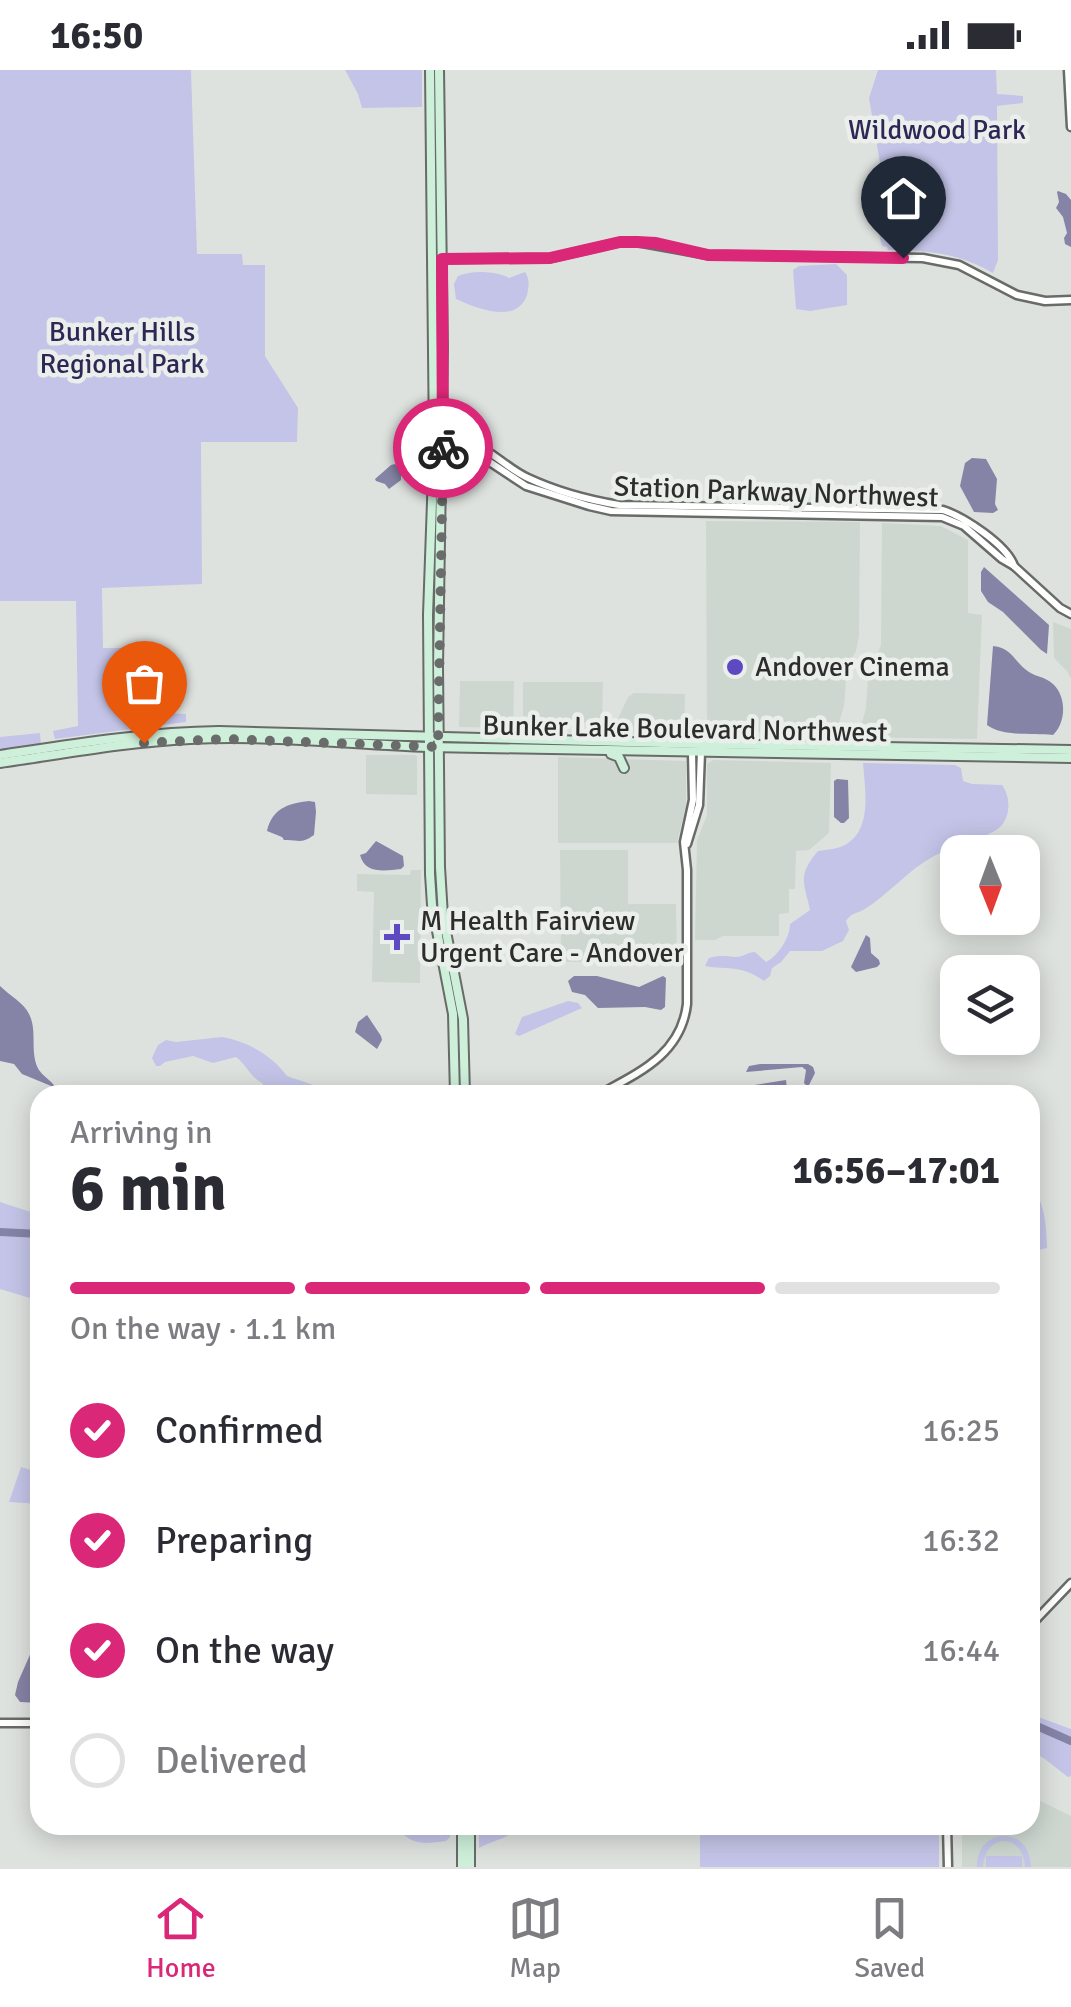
<!DOCTYPE html>
<html lang="en">
<head>
<meta charset="utf-8">
<style>
  :root { --surface:#fff; --page:#f7f7f7; --text:#2b2b33; --muted:#7c7c81; --line:#e1e1e2; --accent:#db2777 }
  body { margin:0; font-family:Signika,sans-serif; background:var(--page); color:var(--text); height:100vh; display:flex; flex-direction:column; font-size:38px; white-space:nowrap }
  * { box-sizing:border-box; margin:0 }
  p { font-size:32px; color:var(--muted) }
  .icon { flex:none; width:55px; height:55px; fill:none; stroke:currentColor; stroke-width:2; stroke-linecap:round; stroke-linejoin:round }
  .map { position:relative; flex:1; overflow:hidden }
  .side { position:absolute; left:30px; top:1015px; width:1010px; height:750px; display:flex; flex-direction:column; background:var(--surface); border-radius:30px; box-shadow:0 5px 25px #0003 }
  .side>* { flex:none }
  .needle { width:65px; rotate:179deg }
  .tools { position:absolute; left:940px; top:765px; display:grid; gap:20px }
  .tools a { display:grid; place-items:center; width:100px; height:100px; border-radius:20px; background:var(--surface); box-shadow:0 5px 25px #0003; font-size:50px }
  .pin { position:absolute; display:grid; place-items:center; width:85px; height:85px; color:#fff; margin:-102px -42px; border-radius:50% 50% 50% 0; rotate:-45deg; box-shadow:0 0 10px #0007 }
  .pin .icon { rotate:45deg }
  .courier { position:absolute; display:grid; place-items:center; width:100px; height:100px; margin:-50px; border:8px solid #db2777; border-radius:50%; background:#fff; color:#222; box-shadow:0 2px 12px #0007 }
  .summary em { font-style:normal; font-weight:700 }
  .summary div { display:flex; flex-direction:column-reverse }
  .summary { display:flex; align-items:center; justify-content:space-between; height:170px; padding:0 40px }
  h1 { font-size:65px; font-weight:700; line-height:75px }
  .bar { display:grid; grid-template-columns:repeat(4,1fr); gap:15px 10px; align-content:center; height:120px; padding:0 40px }
  .bar i { height:12px; border-radius:8px; background:var(--line) }
  .bar .on { background:var(--accent) }
  .bar p { grid-column:span 4 }
  ol { padding:0 40px; list-style:none }
  li { display:flex; align-items:center; gap:30px; height:110px }
  li p { margin-inline-start:auto }
  li .icon { padding:10px; border-radius:50%; background:var(--accent); color:#fff; stroke-width:4 }
  li:last-child { color:var(--muted) }
  li i { width:55px; height:55px; border:5px solid var(--line); border-radius:50% }
  .status { display:flex; justify-content:space-between; align-items:center; height:70px; padding:0 50px; background:var(--surface); direction:ltr }
  .status svg { height:28px; fill:currentColor }
  .tabs { display:flex; justify-content:space-around; align-items:center; height:140px; border-top:2px solid var(--line); background:var(--surface); font-size:28px; color:var(--muted) }
  .tabs a { display:grid; justify-items:center; gap:5px }
  .tabs .on { color:var(--accent) }
  .map>svg:first-child { display:block }
  .built { fill:#cdd7cf }
  .green { fill:#c4c4e8 }
  .water { fill:#8584a6 }
  .lines { fill:none; stroke-linecap:round; stroke-linejoin:round }
  .river { stroke:#8584a6; stroke-width:8 }
  .tertiary-casing { stroke:#686b68; stroke-width:11 }
  .secondary-casing { stroke:#686b68; stroke-width:12 }
  .tertiary { stroke:#fff; stroke-width:6 }
  .secondary { stroke:#cef0db; stroke-width:8 }
  .done { stroke:#6a6c6b; stroke-width:10; stroke-dasharray:0 18 }
  .route { stroke:#db2777; stroke-width:12 }
  .poi-dot { fill:#5d49c2; stroke:#ebefec; stroke-width:4 }
  .labels { text-anchor:middle; dominant-baseline:central; stroke-width:9; stroke-linejoin:round; paint-order:stroke }
  .park-label { font-size:28px; fill:#2c2755; stroke:#ebefec }
  .street-label { font-size:28px; fill:#2c2d2c; stroke:#ebefec }
  .poi-label { font-size:28px; fill:#2c2d2c; stroke:#ebefec; text-anchor:start }
</style>
</head>
<body>
<div class="status"><b>16:50</b><svg viewBox="0 0 49 12"><path d="M0 12V9h3v3zM5 12V6h3v6zM10 12V3h3v9zM15 12V0h3v12zM26 1h20v11H26zM47 4h2v5h-2z"/></svg></div>
<div class="map">
<svg width="1071" height="1797" viewBox="0 0 1071 1797">
  <rect width="100%" height="100%" fill="#dee2df"/>
  <g class="built">
    <polygon points="706,451 860,452 859,566 856,581 847,597 844,636 836,663 707,662"/>
    <polygon points="882,453 941,456 968,470 968,543 982,545 977,669 858,667 866,638 868,608 881,575"/>
    <polygon points="1053,552 1071,559 1071,670 1071,609 1067,601 1054,588"/>
    <polygon points="460,611 514,611 513,658 459,657"/>
    <polygon points="523,612 603,612 602,653 526,651 523,646"/>
    <polygon points="634,623 685,624 684,663 612,662 628,627"/>
    <polygon points="366,685 415,685 417,687 417,725 366,724"/>
    <polygon points="558,687 686,691 686,734 677,773 558,773"/>
    <polygon points="713,690 831,693 829,763 809,780 796,781 795,819 789,819 789,843 779,844 779,866 723,866 715,870 695,870 697,770 707,745 707,694"/>
    <polygon points="560,780 628,780 628,834 676,834 677,891 561,892"/>
    <polygon points="411,800 421,800 420,913 372,912 374,822 357,821 357,804 410,805"/>
    <polygon points="1030,1726 1071,1746 1071,1797 962,1797 962,1755 1030,1755"/>
  </g>
  <g class="green">
    <polygon points="0,0 191,0 197,184 242,184 243,195 265,195 265,286 298,338 297,372 201,372 202,514 102,518 103,578 122,578 125,624 145,642 186,644 186,652 55,669 53,661 78,656 76,531 0,531"/>
    <polygon points="345,0 422,0 422,37 362,38 358,24"/>
    <path d="M 878,0 L 996,0 L 997,24 L 1023,26 L 1023,33 L 997,36 L 998,190 L 993,203 C 959,183 926,180 888,180 L 887,177 L 882,176 L 879,164 L 886,157 L 884,127 L 874,123 L 875,114 L 882,105 L 869,28 Z"/>
    <polygon points="836,194 847,205 847,235 810,241 796,239 793,200 799,196"/>
    <path d="M 525,202 C 530,210 529,216 527,225 C 517,255 476,238 456,229 L 454,214 L 458,206 C 472,200 496,201 509,208 Z"/>
    <polygon points="40,663 41,675 0,680 0,667"/>
    <path d="M 863,693 L 955,695 L 961,698 L 963,711 L 972,714 L 1002,715 C 1011,727 1011,747 999,758 C 987,768 949,778 934,786 C 908,800 889,824 865,839 C 857,844 852,842 846,851 L 849,860 L 843,871 L 822,881 L 790,881 L 781,892 L 772,898 L 770,906 L 764,911 C 742,895 729,900 705,896 L 709,888 C 719,885 725,886 736,887 C 743,887 748,882 755,882 L 766,892 C 778,886 790,868 790,854 L 810,840 C 804,812 797,806 818,781 C 825,780 836,779 843,776 C 873,762 865,720 863,693 Z"/>
    <polygon points="568,931 578,933 582,938 519,966 515,964 522,947"/>
    <path d="M 222,967 C 247,971 273,986 287,1006 C 301,1012 317,1013 328,1025 L 263,1025 L 263,1014 C 247,1004 248,996 236,987 L 213,993 L 193,986 L 165,992 L 160,996 L 156,996 L 152,988 L 158,975 L 166,970 L 176,972 Z"/>
    <path d="M 1030,1112 C 1045,1133 1046,1153 1047,1178 L 1030,1182 Z"/>
    <polygon points="0,1132 40,1145 40,1231 0,1219"/>
    <polygon points="21,1397 40,1403 40,1434 9,1432"/>
    <path d="M 1030,1644 L 1071,1659 L 1071,1706 L 1068,1707 C 1055,1698 1045,1686 1030,1682 Z"/>
    <path d="M 397,1755 L 450,1755 L 450,1767 L 446,1771 C 424,1774 413,1776 397,1758 Z"/>
    <path d="M 479,1755 L 520,1755 C 510,1769 494,1770 479,1778 Z"/>
    <rect x="700" y="1755" width="239" height="42"/>
    <path d="M 1000,1766 C 1020,1765 1030,1777 1031,1797 L 1025,1797 C 1023,1762 985,1763 983,1797 L 977,1797 C 977,1781 984,1770 1000,1766 Z"/>
    <rect x="986" y="1786" width="36" height="11"/>
  </g>
  <g class="water">
    <polygon points="1058,121 1066,124 1071,130 1071,177 1065,174 1064,168 1067,163 1063,147 1056,138 1059,132 1057,122"/>
    <polygon points="972,388 986,389 997,409 995,434 998,440 993,443 974,442 960,416 965,393"/>
    <polygon points="395,394 401,401 401,410 389,419 385,414 376,411 375,409 391,395"/>
    <polygon points="984,497 1049,555 1047,584 1041,580 1003,542 988,532 981,521 981,502"/>
    <path d="M 993,576 C 1011,578 1013,589 1025,599 C 1033,607 1045,606 1053,614 C 1067,627 1066,653 1053,665 C 1033,663 1003,667 987,655 Z"/>
    <polygon points="837,709 848,710 849,748 844,753 841,753 834,747 834,711"/>
    <path d="M 309,731 L 315,732 L 316,742 L 314,765 C 300,775 298,769 284,770 L 282,767 L 267,761 C 272,739 288,733 309,731 Z"/>
    <path d="M 376,771 L 403,786 L 404,796 L 401,799 C 384,801 365,804 360,785 L 366,783 Z"/>
    <polygon points="866,865 870,868 871,883 879,890 880,894 877,897 856,902 851,897"/>
    <polygon points="574,906 597,906 639,917 663,906 666,908 665,937 661,940 645,937 598,938 585,925 572,922 568,911"/>
    <path d="M 0,916 C 9,925 24,933 29,944 C 38,961 29,983 39,1000 C 44,1007 51,1010 56,1018 L 22,1004 L 14,994 L 0,991 Z"/>
    <polygon points="367,945 381,966 382,970 377,979 355,962 358,952"/>
    <polygon points="760,994 808,994 813,997 815,1003 808,1017 804,1013 806,1000 802,997 746,1002 749,996"/>
    <polygon points="786,1010 787,1019 775,1025 732,1025 736,1018"/>
    <polygon points="40,1562 40,1633 20,1632 15,1625 18,1612"/>
  </g>
  <g class="lines">
    <g class="river">
      <polyline points="0,1162 40,1164"/>
      <polyline points="1030,1653 1071,1671"/>
    </g>
    <defs>
      <g id="tertiary">
        <polyline points="1068,0 1071,57"/>
        <polyline points="440,189 551,188 620,172 637,172 708,185 923,188 959,195 1017,225 1045,231 1071,230"/>
        <path d="M 438,374 C 478,360 497,394 528,408 C 556,421 589,430 619,435 L 943,440 C 964,447 1007,475 1014,496"/>
        <polyline points="441,378 476,383 526,416 589,436 611,441 942,447 964,456 1002,489 1014,496 1060,538 1071,544"/>
        <polyline points="687,774 699,735 701,682"/>
        <path d="M 598,1025 C 638,1003 681,985 687,934 L 687,800 L 684,772 L 693,730 L 692,682"/>
        <polyline points="1030,1556 1071,1513"/>
        <polyline points="0,1653 40,1653"/>
        <polyline points="947,1755 948,1797"/>
      </g>
      <g id="secondary">
        <polyline points="430,0 434,375 428,545 430,804 432,835 453,944 455,1025"/>
        <polyline points="439,0 443,278 438,596 440,797 443,846 463,949 465,1025"/>
        <polyline points="611,684 619,687 624,698"/>
        <path d="M 0,685 C 73,674 146,662 219,661 L 701,674 L 1071,680"/>
        <path d="M 0,693 C 63,684 127,672 190,669 C 269,665 349,674 428,677 L 1071,688"/>
        <polyline points="470,1755 470,1797"/>
        <polyline points="462,1797 462,1755"/>
      </g>
    </defs>
    <use href="#tertiary" class="tertiary-casing"/>
    <use href="#secondary" class="secondary-casing"/>
    <use href="#tertiary" class="tertiary"/>
    <use href="#secondary" class="secondary"/>
  </g>
  <g class="lines">
    <polyline class="done" points="144,673 224,669 438,677 443,378"/>
    <polyline class="route" points="443,378 442,189 550,188 620,172 637,172 656,173 708,185 903,188"/>
  </g>
  <g class="poi-dot">
    <circle cx="735" cy="597" r="10"/>
    <path d="M392 852h10v10h10v10h-10v10h-10v-10h-10v-10h10z"/>
  </g>
  <g class="labels">
    <g class="park-label">
      <text x="937" y="60">Wildwood Park</text>
      <text x="122" y="262">Bunker Hills<tspan x="122" dy="32">Regional Park</tspan></text>
    </g>
    <g class="street-label">
      <text transform="translate(776 422) rotate(2)">Station Parkway Northwest</text>
      <text transform="translate(685 659) rotate(1)">Bunker Lake Boulevard Northwest</text>
    </g>
    <g class="poi-label">
      <text x="755" y="597">Andover Cinema</text>
      <text x="420" y="851">M Health Fairview<tspan x="420" dy="32">Urgent Care - Andover</tspan></text>
    </g>
  </g>
</svg>
<div class="tools">
<a><svg class="needle" viewBox="-14 -14 28 28"><path d="M0-13l5 13h-10z" fill="#e53935"/><path d="M0 13l5-13h-10z" fill="#7c7c81"/></svg></a>
<a><svg class="icon" aria-label="layers" viewBox="0 0 24 24"><path d="M12 4l9 5-9 5-9-5zM3 14l9 5 9-5"/></svg></a>
</div>
<div class="pin" style="left:144px;top:673px;background:#ea580c"><svg class="icon" aria-label="bag" viewBox="0 0 24 24"><path d="M5 8h14l-1 12H6zM9 8a3 3 0 0 1 6 0"/></svg></div>
<div class="pin" style="left:903px;top:188px;background:#1f2937"><svg class="icon" aria-label="home" viewBox="0 0 24 24"><path d="M3 11l9-7 9 7M6 9v11h12V9"/></svg></div>
<div class="courier" style="left:443px;top:378px"><svg class="icon" aria-label="bike" viewBox="0 0 24 24"><circle cx="6" cy="16" r="4"/><circle cx="18" cy="16" r="4"/><path d="M6 16l4-8h5l3 8M10 8l3 8H6M13 5h3"/></svg></div>
<section class="side">
<div class="summary"><div><h1>6 min</h1><p>Arriving in</p></div><em>16:56–17:01</em></div>
<div class="bar"><i class="on"></i><i class="on"></i><i class="on"></i><i></i><p>On the way · 1.1 km</p></div>
<ol>
<li><svg class="icon" aria-label="check" viewBox="0 0 24 24"><path d="M5 12l5 5 9-10"/></svg>Confirmed<p>16:25</p></li>
<li><svg class="icon" aria-label="check" viewBox="0 0 24 24"><path d="M5 12l5 5 9-10"/></svg>Preparing<p>16:32</p></li>
<li><svg class="icon" aria-label="check" viewBox="0 0 24 24"><path d="M5 12l5 5 9-10"/></svg>On the way<p>16:44</p></li>
<li><i></i>Delivered</li>
</ol>
</section>
</div>
<nav class="tabs">
<a class="on"><svg class="icon" aria-label="home" viewBox="0 0 24 24"><path d="M3 11l9-7 9 7M6 9v11h12V9"/></svg>Home</a>
<a><svg class="icon" aria-label="map" viewBox="0 0 24 24"><path d="M3 6l6-2 6 2 6-2v14l-6 2-6-2-6 2zM9 4v14M15 6v14"/></svg>Map</a>
<a><svg class="icon" aria-label="saved" viewBox="0 0 24 24"><path d="M7 4h10v16l-5-4-5 4z"/></svg>Saved</a>
</nav>
</body>
</html>
